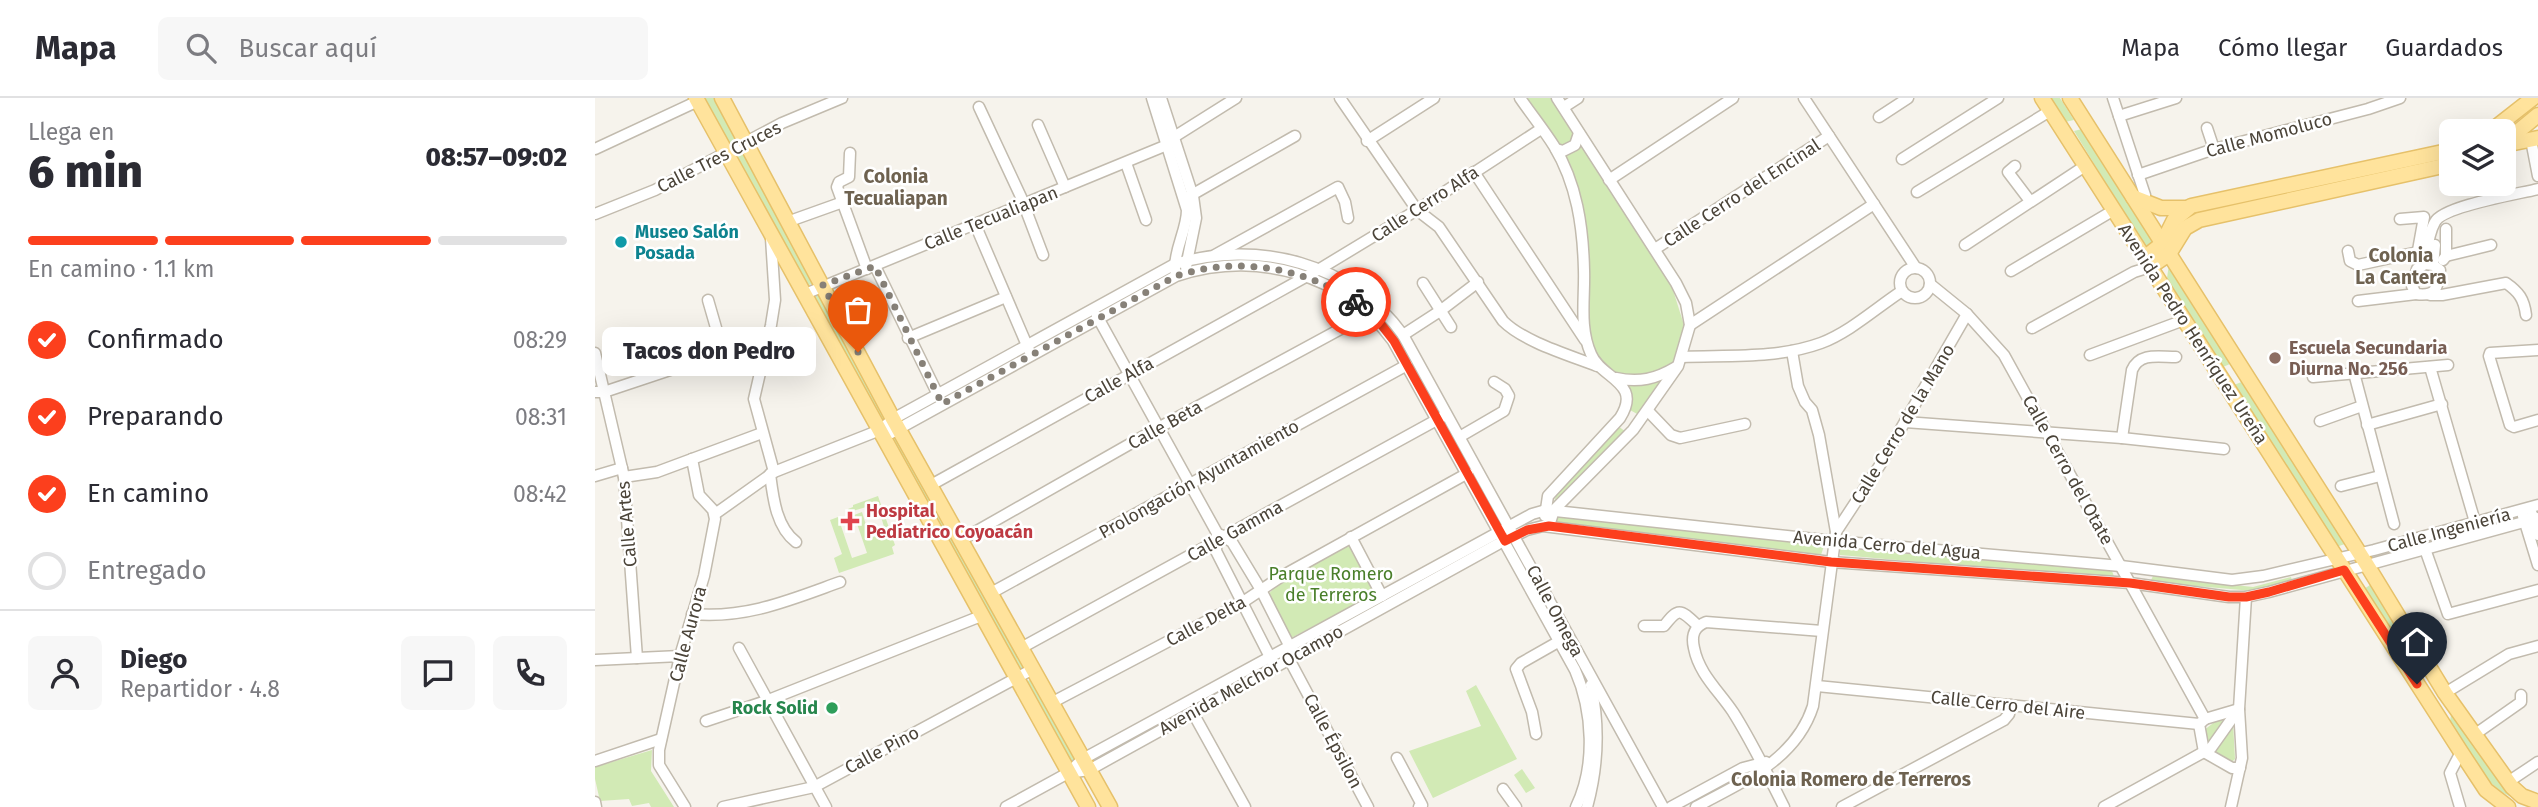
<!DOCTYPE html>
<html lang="es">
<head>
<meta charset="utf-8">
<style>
  :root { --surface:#fff; --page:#f7f7f7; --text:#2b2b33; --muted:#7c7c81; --line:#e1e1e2; --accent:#fc3f1d }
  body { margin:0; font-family:"Fira Sans",sans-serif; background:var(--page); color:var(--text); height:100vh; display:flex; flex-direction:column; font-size:26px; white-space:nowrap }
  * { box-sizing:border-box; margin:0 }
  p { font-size:23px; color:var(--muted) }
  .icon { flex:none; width:38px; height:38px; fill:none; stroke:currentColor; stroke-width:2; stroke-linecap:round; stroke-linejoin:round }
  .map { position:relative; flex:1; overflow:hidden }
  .side { display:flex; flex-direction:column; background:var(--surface); width:595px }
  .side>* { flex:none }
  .fabs { position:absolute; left:1844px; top:21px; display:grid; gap:14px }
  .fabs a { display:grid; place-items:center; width:77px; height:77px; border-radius:10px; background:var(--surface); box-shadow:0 7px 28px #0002; font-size:35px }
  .pin { position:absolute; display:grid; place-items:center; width:60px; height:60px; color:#fff; margin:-72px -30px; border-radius:50% 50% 50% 0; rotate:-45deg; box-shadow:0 0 7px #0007 }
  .pin .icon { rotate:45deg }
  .courier { position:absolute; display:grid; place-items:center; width:70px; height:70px; margin:-35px; border:5px solid #fc3f1d; border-radius:50%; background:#fff; color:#222; box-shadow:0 2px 9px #0007 }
  .bubble { position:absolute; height:49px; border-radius:10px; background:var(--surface); box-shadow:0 7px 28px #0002; font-size:23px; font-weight:800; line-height:49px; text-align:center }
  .summary em { font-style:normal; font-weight:800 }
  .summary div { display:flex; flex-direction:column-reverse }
  .summary { display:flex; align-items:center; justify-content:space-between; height:119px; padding:0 28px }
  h1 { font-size:46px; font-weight:800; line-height:52px }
  .bar { display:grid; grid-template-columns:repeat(4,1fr); gap:10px 7px; align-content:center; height:84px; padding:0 28px }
  .bar i { height:9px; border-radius:5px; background:var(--line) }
  .bar .selected { background:var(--accent) }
  .bar p { grid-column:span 4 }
  .line { display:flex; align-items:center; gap:18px; padding:0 28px; border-top:2px solid var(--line) }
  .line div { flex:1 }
  .round { display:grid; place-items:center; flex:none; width:74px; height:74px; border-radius:10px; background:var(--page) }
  ol { padding:0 28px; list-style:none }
  li { display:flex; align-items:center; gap:21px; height:77px }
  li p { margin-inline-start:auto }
  li .icon { padding:7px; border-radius:50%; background:var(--accent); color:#fff; stroke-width:4 }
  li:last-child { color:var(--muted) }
  li i { width:38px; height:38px; border:4px solid var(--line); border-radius:50% }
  header { display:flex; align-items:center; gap:42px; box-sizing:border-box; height:98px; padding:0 35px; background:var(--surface); border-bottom:2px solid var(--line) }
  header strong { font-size:33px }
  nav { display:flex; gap:38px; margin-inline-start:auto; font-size:24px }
  .search { width:490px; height:63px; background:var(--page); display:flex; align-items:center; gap:18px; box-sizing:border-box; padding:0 24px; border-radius:10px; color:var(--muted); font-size:26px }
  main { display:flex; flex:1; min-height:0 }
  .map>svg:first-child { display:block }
  .green { fill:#d2eab5 }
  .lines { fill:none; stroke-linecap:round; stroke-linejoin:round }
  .minor-casing { stroke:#c2bbae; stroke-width:13 }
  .major-casing { stroke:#e6c16a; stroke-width:17 }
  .minor { stroke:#fff; stroke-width:10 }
  .major { stroke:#ffe39c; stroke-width:14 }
  .done { stroke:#878178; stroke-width:7; stroke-dasharray:0 12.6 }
  .route { stroke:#fc3f1d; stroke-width:9 }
  .culture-dot { fill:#0f9aa8; stroke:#fff; stroke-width:2.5 }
  .education-dot { fill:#8d6e63; stroke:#fff; stroke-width:2.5 }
  .health-dot { fill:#e0444e; stroke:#fff; stroke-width:2.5 }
  .leisure-dot { fill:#2e9e5b; stroke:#fff; stroke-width:2.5 }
  .labels { text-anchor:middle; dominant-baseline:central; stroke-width:5; stroke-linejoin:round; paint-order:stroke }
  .street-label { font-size:18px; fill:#4b4439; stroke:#fff }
  .culture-label { font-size:18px; font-weight:bold; fill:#0d838f; stroke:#fff; text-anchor:start }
  .education-label { font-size:18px; font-weight:bold; fill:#785e54; stroke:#fff; text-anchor:start }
  .health-label { font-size:18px; font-weight:bold; fill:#be3a42; stroke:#fff; text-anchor:start }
  .park-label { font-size:18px; fill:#4a7f2a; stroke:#fff }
  .leisure-label { font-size:18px; font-weight:bold; fill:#27864d; stroke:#fff; text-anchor:end }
  .neighbourhood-label { font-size:19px; font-weight:bold; fill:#6e6250; stroke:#fff }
</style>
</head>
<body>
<header>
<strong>Mapa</strong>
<div class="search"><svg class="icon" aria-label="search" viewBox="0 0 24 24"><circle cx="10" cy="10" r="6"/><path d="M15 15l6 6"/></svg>Buscar aquí</div>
<nav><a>Mapa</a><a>Cómo llegar</a><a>Guardados</a></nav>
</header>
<main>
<section class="side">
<div class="summary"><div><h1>6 min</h1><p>Llega en</p></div><em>08:57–09:02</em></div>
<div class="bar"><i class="selected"></i><i class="selected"></i><i class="selected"></i><i></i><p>En camino · 1.1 km</p></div>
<ol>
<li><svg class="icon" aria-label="check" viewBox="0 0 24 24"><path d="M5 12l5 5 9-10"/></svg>Confirmado<p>08:29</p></li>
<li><svg class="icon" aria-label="check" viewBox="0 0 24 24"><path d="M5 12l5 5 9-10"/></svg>Preparando<p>08:31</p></li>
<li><svg class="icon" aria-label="check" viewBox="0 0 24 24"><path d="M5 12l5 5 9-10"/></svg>En camino<p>08:42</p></li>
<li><i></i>Entregado</li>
</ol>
<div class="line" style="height:126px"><a class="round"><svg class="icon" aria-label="person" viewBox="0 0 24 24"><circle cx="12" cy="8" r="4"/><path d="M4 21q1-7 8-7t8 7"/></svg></a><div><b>Diego</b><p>Repartidor · 4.8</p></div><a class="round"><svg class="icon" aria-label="chat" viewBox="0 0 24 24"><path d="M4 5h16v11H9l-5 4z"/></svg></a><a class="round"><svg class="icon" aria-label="phone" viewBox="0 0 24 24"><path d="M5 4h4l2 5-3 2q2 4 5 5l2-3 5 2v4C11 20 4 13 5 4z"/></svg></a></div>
</section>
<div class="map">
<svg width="1943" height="709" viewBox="0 0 1943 709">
  <rect width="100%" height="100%" fill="#f6f3ec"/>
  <g class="green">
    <polygon points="107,0 120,0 145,45 134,50"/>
    <polygon points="926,0 961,0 1058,152 1078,192 1089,227 1082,262 1069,274 1026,279 1000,261 993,243 990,194 973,74"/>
    <polygon points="1455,0 1465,0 1479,22 1470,24"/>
    <polygon points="1487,31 1557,144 1550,149 1479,33"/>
    <polygon points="149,54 218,185 210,189 139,59"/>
    <polygon points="1574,166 1635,266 1628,269 1572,180"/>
    <polygon points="226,195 292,320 286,325 217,201"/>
    <polygon points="1074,277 1044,317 1035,312 1028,284 1059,285"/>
    <polygon points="1649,283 1750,446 1741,449 1639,287"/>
    <polygon points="1023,328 1031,334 959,403 962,396"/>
    <polygon points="301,336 431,571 424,574 294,341"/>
    <polygon points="283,398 300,447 297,449 299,456 244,475 239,460 247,456 235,422 243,419 257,460 272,455 259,417 267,414 275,440 291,435 282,406 254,414 253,411 258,409 258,407"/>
    <polygon points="963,415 1229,448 1226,457 960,424"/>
    <polygon points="1923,418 1925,422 1795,456 1810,448"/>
    <polygon points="752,443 781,496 694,541 671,499 690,478"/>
    <polygon points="1245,450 1517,473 1520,481 1245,457"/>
    <polygon points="1558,478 1658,489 1696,479 1697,482 1658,493 1555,484"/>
    <polygon points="1778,485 1809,537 1802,542 1769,491"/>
    <polygon points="438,580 481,659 475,667 429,585"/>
    <polygon points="881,587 922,661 838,700 814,653 886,628 871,593"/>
    <path d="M 1856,617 L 1921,701 C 1889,690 1872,651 1855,623 Z"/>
    <polygon points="1632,621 1615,647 1610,647 1608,633 1622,622"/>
    <polygon points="1638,624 1640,661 1637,664 1631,664 1619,655"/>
    <polygon points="57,652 56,673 79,709 56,709 54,705 37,708 34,701 5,703 0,681 0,669"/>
    <polygon points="927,671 940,690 931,695 919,677"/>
  </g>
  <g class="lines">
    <defs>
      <g id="minor">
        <path d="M 557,0 L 592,112 C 592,132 579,151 580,172"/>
        <polyline points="566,0 598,98 601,120 591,169"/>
        <path d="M 745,0 L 822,112 L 844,129 L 908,223 C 929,244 974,257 1002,268"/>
        <path d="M 925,0 C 936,16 949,32 959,48 C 982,86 988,129 989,172 C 990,200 984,229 996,256 C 1006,281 1048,284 1025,320 L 953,398 L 950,418"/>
        <polyline points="1209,0 1321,170"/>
        <polyline points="1518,0 1550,97"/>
        <polyline points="384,9 426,99 448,157"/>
        <polyline points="969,9 983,0"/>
        <polyline points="1524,18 1581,0"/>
        <polyline points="1284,19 1313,0"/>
        <polyline points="443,27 470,89"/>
        <polyline points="1612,30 1619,51"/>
        <polyline points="1936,42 1943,78"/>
        <polyline points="772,43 839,0"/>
        <polyline points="0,51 103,3"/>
        <polyline points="961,51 968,53 980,47 984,35"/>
        <polyline points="255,55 254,79 244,84 242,89 272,171"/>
        <polyline points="1307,61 1403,0"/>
        <polyline points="531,65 551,122"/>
        <polyline points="1420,68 1413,74 1435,103"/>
        <polyline points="879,74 990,242"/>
        <polyline points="1543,77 1619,51 1773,11 1805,0"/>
        <polyline points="1014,82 1138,0"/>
        <polyline points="1322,94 1455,13"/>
        <polyline points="593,99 700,38"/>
        <polyline points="0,116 60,92 187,25 247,0"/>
        <polyline points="1805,121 1829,119 1822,158"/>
        <polyline points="192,124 248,104"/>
        <polyline points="380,126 434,252"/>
        <polyline points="176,140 180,202 176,227 159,301 179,374"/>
        <polyline points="1370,147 1490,68"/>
        <polyline points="1060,151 1234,38"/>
        <polyline points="1753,153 1755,163 1763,167 1823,154"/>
        <polyline points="620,157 743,89 750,104 753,120"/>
        <polyline points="1851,158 1896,147"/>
        <polyline points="1848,162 1851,158 1851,131"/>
        <path d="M 1830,166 C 1832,152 1833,136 1840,124 C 1848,108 1923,96 1943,91"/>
        <path d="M 1838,167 L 1830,166 L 1822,171 L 1817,188 L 1821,196 C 1841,199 1843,190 1845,172 L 1838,167 L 1840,147"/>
        <polyline points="280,168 345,301"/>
        <circle cx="1320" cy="185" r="15"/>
        <polyline points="1416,173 1519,112"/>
        <polyline points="828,185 856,229"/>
        <polyline points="1335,186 1372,216 1409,257 1610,621"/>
        <polyline points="210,196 572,47 579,39 641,0"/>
        <path d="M 1835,197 L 1847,197 L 1911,185 C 1924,194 1929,201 1931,217"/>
        <polyline points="113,202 128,254"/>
        <polyline points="1763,203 1821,196"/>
        <polyline points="502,218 622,435 621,453 677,563"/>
        <polyline points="1095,227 1279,106"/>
        <polyline points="1437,230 1539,174 1555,169"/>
        <polyline points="808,237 845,213 883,184"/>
        <polyline points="313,240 411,199"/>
        <polyline points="1943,252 1895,255 1894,258 1915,327 1919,329 1943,322"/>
        <polyline points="0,255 29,379 42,560"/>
        <polyline points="1495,257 1589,222"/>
        <path d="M 1087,259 C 1133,257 1182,261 1226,245 C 1255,234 1281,210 1307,193"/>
        <polyline points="1835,269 1880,424"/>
        <polyline points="1759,275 1799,426"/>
        <polyline points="1718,279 1853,267"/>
        <path d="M 1021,280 C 1044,285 1061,281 1081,269"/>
        <polyline points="0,294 9,294 174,239"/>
        <polyline points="1053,313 1076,337 1085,340 1150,326"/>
        <polyline points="1725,323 1767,308"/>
        <polyline points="1310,324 1527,340 1629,351"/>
        <polyline points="1772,327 1847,306"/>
        <path d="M 285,332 L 296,335 L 581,178 C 661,152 748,175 798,243 L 980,572 C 998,613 1001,668 981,709"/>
        <polyline points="866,338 909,313 914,298 910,291 899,284"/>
        <path d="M 1527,340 L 1537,272 C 1545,254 1564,259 1581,259"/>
        <path d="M 175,376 C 178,399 181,429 201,444"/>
        <polyline points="0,378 27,370"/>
        <polyline points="29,379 62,374 167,335"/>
        <polyline points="336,387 723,172 822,112 946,31"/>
        <polyline points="1746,388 1785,378"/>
        <path d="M 120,416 L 179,374 L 285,332 L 298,321 L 580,166 C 662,141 757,165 808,237 L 1068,709"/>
        <polyline points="1937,416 1943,437"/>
        <polyline points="1928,418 1943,467"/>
        <polyline points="954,428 959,412 1038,332 1083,268 1095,227 1091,205 1081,185 962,0"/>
        <polyline points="1241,434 1285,367 1372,216"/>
        <polyline points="626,437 637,444 666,492 695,549 694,561 773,709"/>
        <polyline points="756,439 787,498"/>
        <polyline points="366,442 563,330 775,215"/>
        <polyline points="1830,451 1853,516 1943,492"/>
        <polyline points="396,495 812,267"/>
        <path d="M 97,516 C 151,521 195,502 245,484"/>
        <path d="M 1049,528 L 1069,528 C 1084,509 1085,511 1103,528"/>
        <polyline points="144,550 231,709"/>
        <polyline points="426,550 847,319"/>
        <polyline points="0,562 85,558"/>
        <polyline points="1222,588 1604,626"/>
        <polyline points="1850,595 1914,556 1943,548"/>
        <polyline points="456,605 648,504 687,478 873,375"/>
        <polyline points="598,615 650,709"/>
        <polyline points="1610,621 1644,611"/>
        <polyline points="111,623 171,603 386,518"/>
        <polyline points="1608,623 1604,626 1609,654 1637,670 1645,670"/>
        <polyline points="941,636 937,614 921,571 926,565 970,540"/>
        <polyline points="1879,637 1926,604 1926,597"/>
        <polyline points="802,660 827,707 824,709"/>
        <polyline points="0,663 66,641"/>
        <polyline points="473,675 494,672 903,446 932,432 948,428 1236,464 1535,485 1634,499 1651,499 1674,494 1943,420"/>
        <polyline points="1913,684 1943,664"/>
        <polyline points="908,691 921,709"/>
        <polyline points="0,704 1,709"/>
        <polyline points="90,709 64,667 64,652 85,558 109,478 120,421 118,412 104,397 97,361"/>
        <polyline points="128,709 219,689 438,571"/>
        <polyline points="411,709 473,675 488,661 937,416 951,412 1239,443 1526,468 1637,482 1668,478 1779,452 1943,407"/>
        <path d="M 992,709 C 1003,669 1005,629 996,587"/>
        <polyline points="1076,709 1148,670 1171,664"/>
        <path d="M 1101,709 C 1147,684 1201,662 1218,608 L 1241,434 L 1224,337 L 1217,312 L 1210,304 L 1203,288 L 1197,253"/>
        <path d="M 1189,709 C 1173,677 1157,644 1138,614 C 1124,593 1104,576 1099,550 C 1096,537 1099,529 1111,524 L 1227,533"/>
        <polyline points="1247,709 1409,622 1414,616 1416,607"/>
        <polyline points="1509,709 1616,650 1643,612"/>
        <polyline points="1636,709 1647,660 1644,611 1651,499"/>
        <polyline points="1865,709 1855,675 1866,654"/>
      </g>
      <g id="major">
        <polyline points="101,0 493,709"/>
        <polyline points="127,0 298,321 515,709"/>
        <polyline points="1447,0 1866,654 1891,692 1913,709"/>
        <polyline points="1475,0 1772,467 1850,595 1917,689 1927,698 1943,704"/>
        <polyline points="1896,33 1938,0"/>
        <polyline points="1909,45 1943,17"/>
        <polyline points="1909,47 1943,40"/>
        <polyline points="1538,99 1566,110 1591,110"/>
        <polyline points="1549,160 1567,146 1579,122 1596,108 1857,52"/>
        <polyline points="1555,169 1574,156 1590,130 1604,122 1857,66"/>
      </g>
    </defs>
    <use href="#minor" class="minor-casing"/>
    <use href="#major" class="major-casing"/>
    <use href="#minor" class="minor"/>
    <use href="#major" class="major"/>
  </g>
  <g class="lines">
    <path class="done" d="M 263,254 L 228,187 L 280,168 L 347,306 L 581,178 C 643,158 707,169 761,204"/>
    <polyline class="route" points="761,204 785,225 799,243 910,443 932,432 954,428 1236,464 1535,485 1634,499 1651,499 1674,494 1749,472 1822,586"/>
  </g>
  <circle class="culture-dot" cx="26" cy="144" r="7"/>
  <circle class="education-dot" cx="1680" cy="260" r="7"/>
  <path class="health-dot" d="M251.5 412.5h7v7h7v7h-7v7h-7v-7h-7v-7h7z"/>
  <circle class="leisure-dot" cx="237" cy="610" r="7"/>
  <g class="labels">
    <g class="street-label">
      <text transform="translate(1674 37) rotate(-15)">Calle Momoluco</text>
      <text transform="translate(124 59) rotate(-27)">Calle Tres Cruces</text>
      <text transform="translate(1147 95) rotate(-33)">Calle Cerro del Encinal</text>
      <text transform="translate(830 106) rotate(-33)">Calle Cerro Alfa</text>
      <text transform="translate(396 120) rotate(-22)">Calle Tecualiapan</text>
      <text transform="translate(1598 236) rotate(57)">Avenida Pedro Henríquez Ureña</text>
      <text transform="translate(524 282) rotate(-29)">Calle Alfa</text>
      <text transform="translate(1308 326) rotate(-59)">Calle Cerro de la Mano</text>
      <text transform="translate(570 327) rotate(-29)">Calle Beta</text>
      <text transform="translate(1473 372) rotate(61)">Calle Cerro del Otate</text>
      <text transform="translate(604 381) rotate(-29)">Prolongación Ayuntamiento</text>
      <text transform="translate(32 426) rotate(-95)">Calle Artes</text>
      <text transform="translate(1854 432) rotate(-15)">Calle Ingeniería</text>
      <text transform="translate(640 433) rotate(-29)">Calle Gamma</text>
      <text transform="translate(1292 447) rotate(5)">Avenida Cerro del Agua</text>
      <text transform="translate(960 513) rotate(62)">Calle Omega</text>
      <text transform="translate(611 523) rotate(-28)">Calle Delta</text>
      <text transform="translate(93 536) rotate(-75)">Calle Aurora</text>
      <text transform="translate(656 582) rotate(-29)">Avenida Melchor Ocampo</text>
      <text transform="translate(1413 607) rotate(6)">Calle Cerro del Aire</text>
      <text transform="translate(738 643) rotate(62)">Calle Épsilon</text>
      <text transform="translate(287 652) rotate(-28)">Calle Pino</text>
    </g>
    <g class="culture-label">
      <text x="40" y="134">Museo Salón<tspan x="40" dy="21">Posada</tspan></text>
    </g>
    <g class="education-label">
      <text x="1694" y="250">Escuela Secundaria<tspan x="1694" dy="21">Diurna No. 256</tspan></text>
    </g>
    <g class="health-label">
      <text x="271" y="413">Hospital<tspan x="271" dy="21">Pedíatrico Coyoacán</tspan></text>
    </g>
    <g class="park-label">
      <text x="736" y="476">Parque Romero<tspan x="736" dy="21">de Terreros</tspan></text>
    </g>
    <g class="leisure-label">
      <text x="223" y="610">Rock Solid</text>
    </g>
    <g class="neighbourhood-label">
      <text x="301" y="78">Colonia<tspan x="301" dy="22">Tecualiapan</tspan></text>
      <text x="1806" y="157">Colonia<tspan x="1806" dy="22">La Cantera</tspan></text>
      <text x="1256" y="681">Colonia Romero de Terreros</text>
    </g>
  </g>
</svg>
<div class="fabs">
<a><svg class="icon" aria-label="layers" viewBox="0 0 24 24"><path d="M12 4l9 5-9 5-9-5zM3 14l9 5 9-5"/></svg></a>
</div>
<div class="pin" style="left:263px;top:254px;background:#ea580c"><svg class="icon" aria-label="bag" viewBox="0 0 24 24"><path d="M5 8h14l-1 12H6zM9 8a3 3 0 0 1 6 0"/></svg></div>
<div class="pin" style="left:1822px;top:586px;background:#1f2937"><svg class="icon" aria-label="home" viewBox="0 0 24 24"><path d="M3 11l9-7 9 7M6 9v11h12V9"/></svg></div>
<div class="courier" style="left:761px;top:204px"><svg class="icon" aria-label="bike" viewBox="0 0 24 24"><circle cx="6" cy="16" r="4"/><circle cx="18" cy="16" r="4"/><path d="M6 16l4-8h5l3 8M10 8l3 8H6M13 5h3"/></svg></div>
<div class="bubble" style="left:7px;top:229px;width:214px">Tacos don Pedro</div>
</div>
</main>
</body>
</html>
